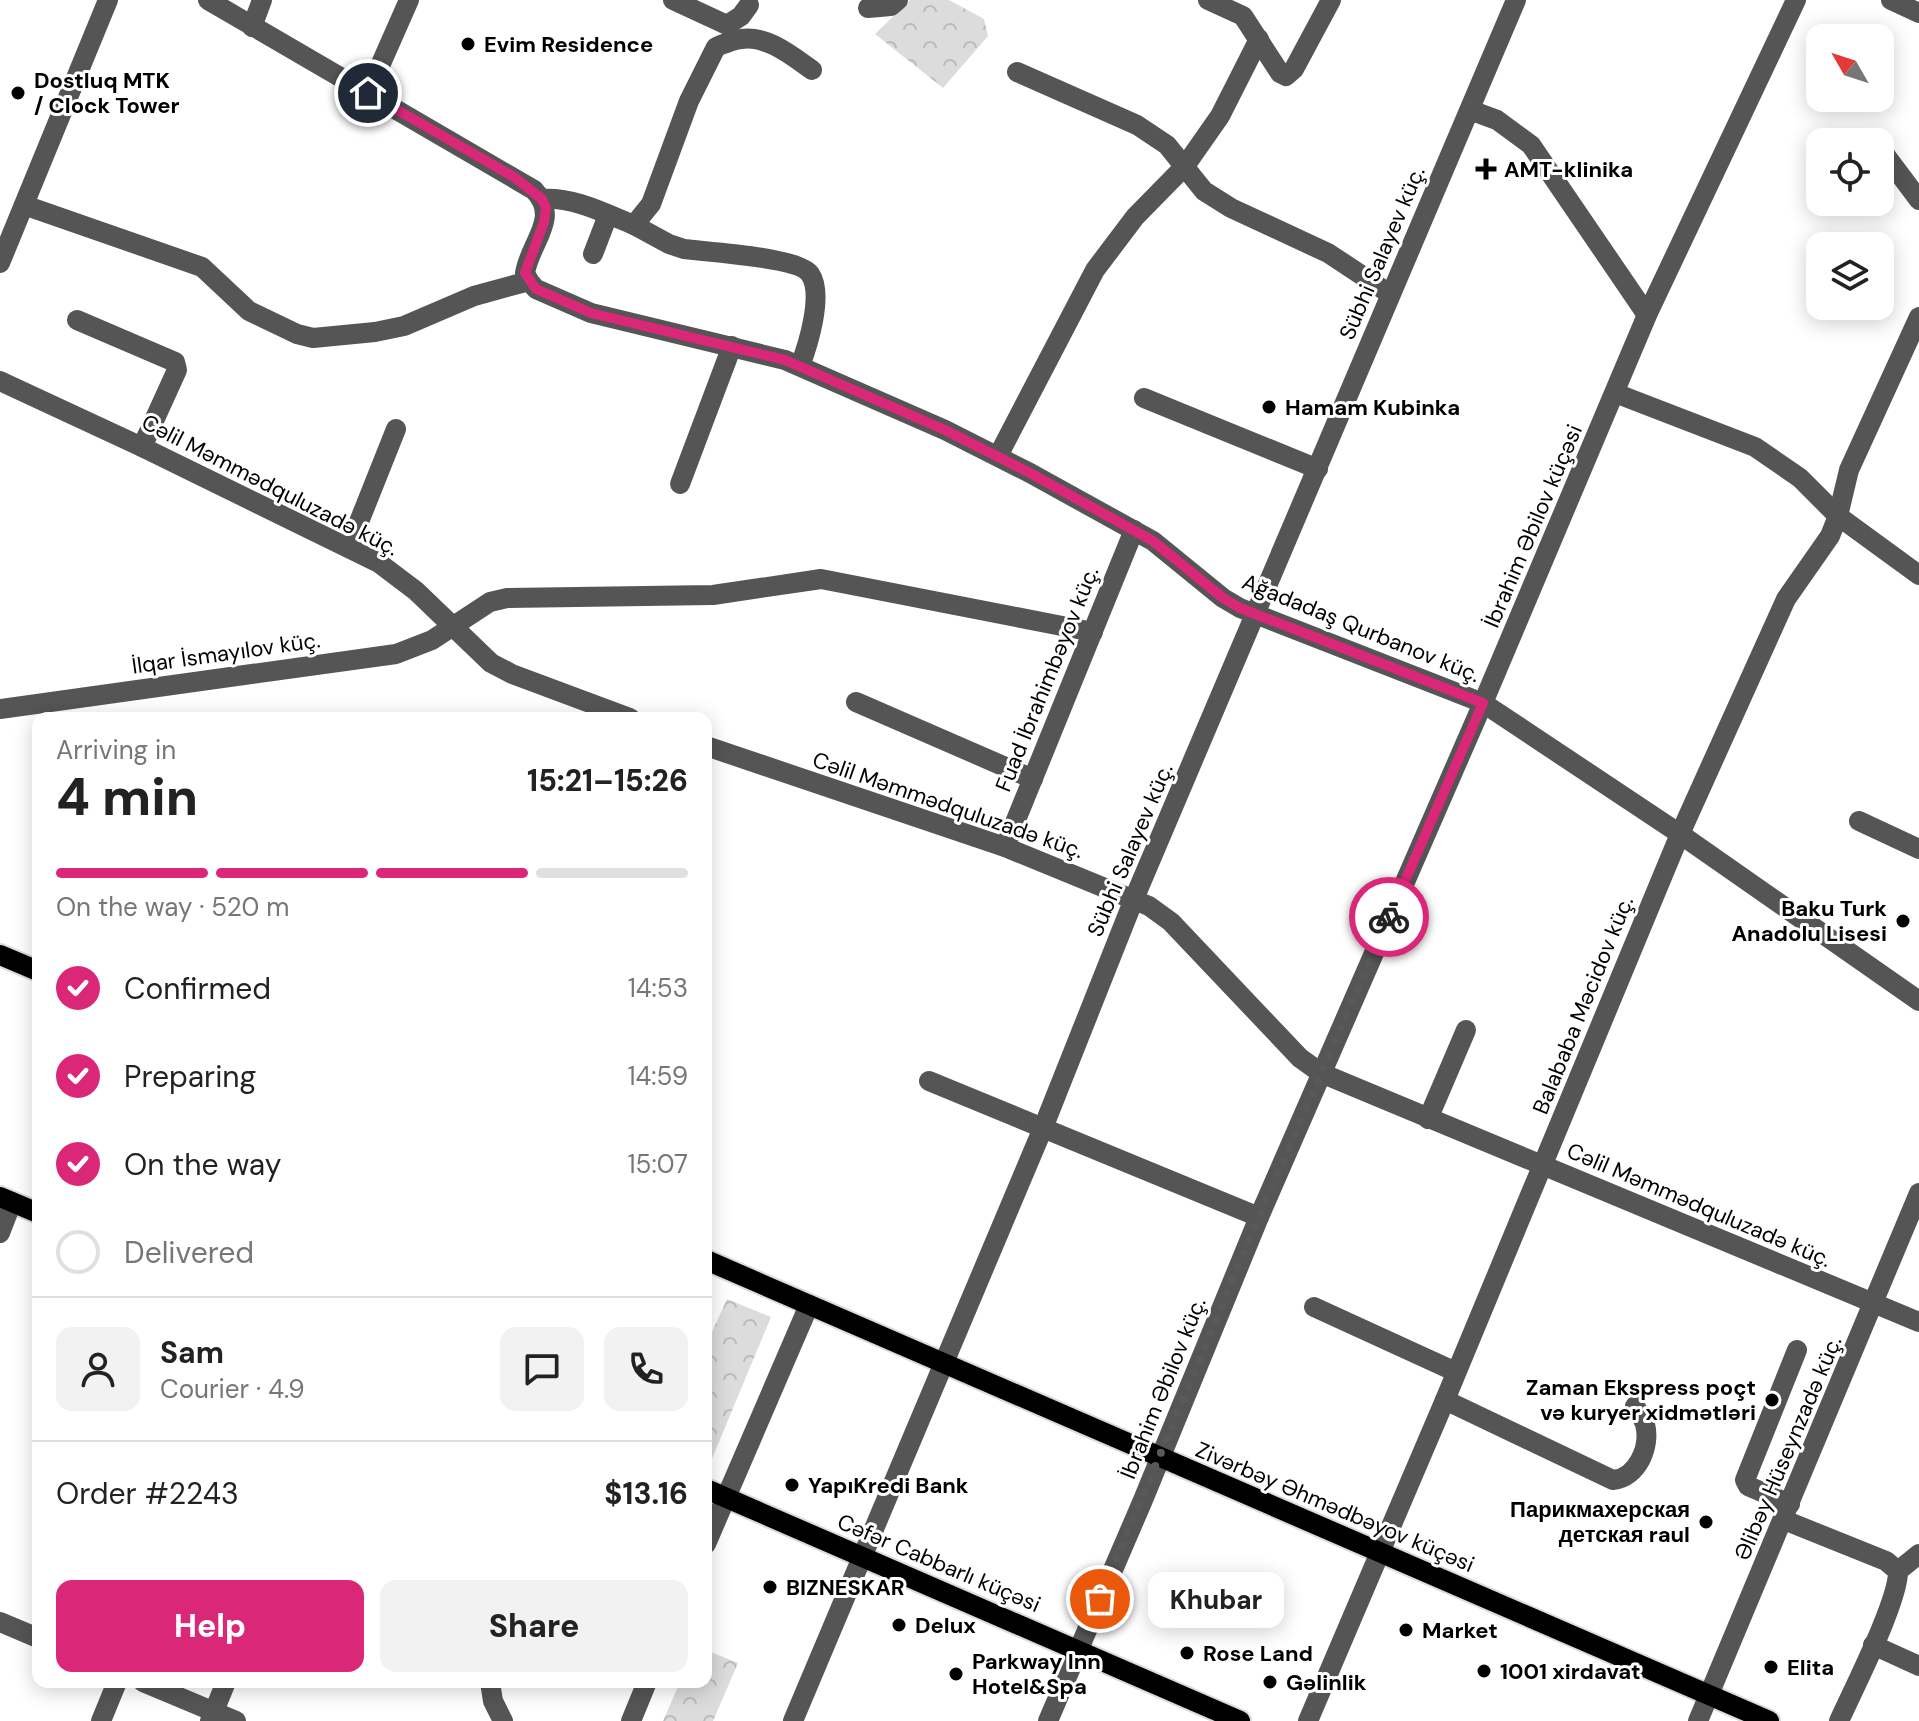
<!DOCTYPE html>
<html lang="en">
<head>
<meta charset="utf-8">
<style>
  :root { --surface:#fff; --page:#f2f2f2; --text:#222; --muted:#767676; --line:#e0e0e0; --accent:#db2777 }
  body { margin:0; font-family:"DM Sans",sans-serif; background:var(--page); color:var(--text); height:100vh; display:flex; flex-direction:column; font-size:30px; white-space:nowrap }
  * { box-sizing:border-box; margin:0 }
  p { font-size:26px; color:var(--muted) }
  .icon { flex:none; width:44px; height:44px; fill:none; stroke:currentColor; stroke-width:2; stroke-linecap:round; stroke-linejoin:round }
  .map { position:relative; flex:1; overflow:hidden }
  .drawer { position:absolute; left:32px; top:712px; width:680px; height:976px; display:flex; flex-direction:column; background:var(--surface); border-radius:16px; box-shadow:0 4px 20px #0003 }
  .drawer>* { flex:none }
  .needle { width:52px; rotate:309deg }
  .tools { position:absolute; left:1806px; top:24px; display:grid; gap:16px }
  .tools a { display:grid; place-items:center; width:88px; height:88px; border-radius:16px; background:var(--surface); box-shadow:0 4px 20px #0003; font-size:40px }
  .pin { position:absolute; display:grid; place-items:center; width:68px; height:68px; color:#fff; margin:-34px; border:4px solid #fff; border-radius:50%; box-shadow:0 2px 8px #0007 }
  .courier { position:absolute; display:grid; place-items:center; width:80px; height:80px; margin:-40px; border:6px solid #db2777; border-radius:50%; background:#fff; color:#222; box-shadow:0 2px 10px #0007 }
  .bubble { position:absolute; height:56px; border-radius:16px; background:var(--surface); box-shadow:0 4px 20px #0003; font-size:26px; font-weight:800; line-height:56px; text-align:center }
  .head em { font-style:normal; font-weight:800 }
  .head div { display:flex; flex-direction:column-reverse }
  .head { display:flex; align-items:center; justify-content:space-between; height:136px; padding:0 24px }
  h1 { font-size:52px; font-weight:800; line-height:60px }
  .bar { display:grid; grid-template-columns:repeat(4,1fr); gap:12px 8px; align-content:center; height:96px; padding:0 24px }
  .bar i { height:10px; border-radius:6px; background:var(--line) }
  .bar .on { background:var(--accent) }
  .bar p { grid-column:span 4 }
  .line { display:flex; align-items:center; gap:20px; padding:0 24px; border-top:2px solid var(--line) }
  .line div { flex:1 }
  .round { display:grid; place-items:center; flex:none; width:84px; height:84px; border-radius:16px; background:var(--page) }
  ol { padding:0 24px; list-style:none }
  li { display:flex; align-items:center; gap:24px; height:88px }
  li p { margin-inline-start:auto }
  li .icon { padding:8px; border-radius:50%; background:var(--accent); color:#fff; stroke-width:4 }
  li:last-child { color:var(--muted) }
  li i { width:44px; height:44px; border:4px solid var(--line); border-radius:50% }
  .cta { display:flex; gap:16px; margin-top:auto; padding:16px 24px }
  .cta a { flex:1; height:92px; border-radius:16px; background:var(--accent); color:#fff; font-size:32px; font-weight:800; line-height:92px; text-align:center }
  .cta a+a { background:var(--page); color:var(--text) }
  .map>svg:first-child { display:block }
  .forest { fill:url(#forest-crowns) }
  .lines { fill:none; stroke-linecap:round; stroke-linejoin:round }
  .major-casing { stroke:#dbdbdb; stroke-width:24 }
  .minor { stroke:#555; stroke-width:20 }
  .major { stroke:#000; stroke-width:20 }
  .done { stroke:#595959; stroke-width:8; stroke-dasharray:0 14.4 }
  .route { stroke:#db2777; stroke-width:10 }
  .poi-dot { fill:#000; stroke:#fff; stroke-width:3 }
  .labels { text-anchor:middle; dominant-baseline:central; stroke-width:6; stroke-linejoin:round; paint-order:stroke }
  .poi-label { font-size:22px; font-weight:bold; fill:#000; stroke:#fff; text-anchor:start }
  .street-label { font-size:22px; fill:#000; stroke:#fff }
</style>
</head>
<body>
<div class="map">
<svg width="1919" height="1721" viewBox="0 0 1919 1721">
  <defs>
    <pattern id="forest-crowns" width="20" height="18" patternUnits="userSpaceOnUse" patternTransform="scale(2)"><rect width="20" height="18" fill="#dcdcdc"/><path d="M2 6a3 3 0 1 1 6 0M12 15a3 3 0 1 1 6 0" fill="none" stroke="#bbb"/></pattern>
  </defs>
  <rect width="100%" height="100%" fill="#fff"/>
  <g class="forest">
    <polygon points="910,0 949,0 984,19 988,36 943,88 875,34"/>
    <polygon points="727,1299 771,1317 711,1461 706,1459 706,1345"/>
    <polygon points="706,1650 738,1663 713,1721 663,1721 680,1682 706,1682"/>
  </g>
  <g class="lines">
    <defs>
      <g id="major">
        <polyline points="0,955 38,971"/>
        <polyline points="0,1197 38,1213"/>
        <polyline points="706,1260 1769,1721"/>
        <polyline points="706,1489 1240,1721"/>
      </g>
    </defs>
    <use href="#major" class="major-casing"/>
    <g class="minor">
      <path d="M 208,0 L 534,190 C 561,218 530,242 525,273 L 529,281 L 536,289 L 591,313 L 785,360 L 945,430 L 1030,473 L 1153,541 L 1223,598 L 1240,608 L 1483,703 L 1680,834 L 1919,1001"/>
      <polyline points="673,0 727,25 741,16 749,5"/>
      <polyline points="1208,0 1243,16 1280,73 1286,76 1294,69 1331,0"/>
      <polyline points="1891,0 1919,13"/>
      <polyline points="868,8 891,6 898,0"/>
      <polyline points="252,27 262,0"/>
      <polyline points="1017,72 1137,125 1167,145 1204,191 1231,208 1328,253 1390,294"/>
      <polyline points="368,93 409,0"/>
      <polyline points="1470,110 1497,120 1531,145 1647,315"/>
      <polyline points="1880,148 1919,200"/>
      <path d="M 542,199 C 575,197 604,213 634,225 L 651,204 L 689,101 L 716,47 C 724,44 732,40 741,39 C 767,35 792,56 812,70"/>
      <polyline points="24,205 202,267 249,311 297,334 313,338 375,332 404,326 474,296 529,281"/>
      <path d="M 634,225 L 669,244 L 684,249 C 707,252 799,257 810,274 C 824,294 808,345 800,366"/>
      <polyline points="593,254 608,215"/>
      <polyline points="0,263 108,0"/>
      <polyline points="77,320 175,362 177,370 142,447"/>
      <polyline points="0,381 142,447 379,563 416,591 491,663 512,674 630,718"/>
      <polyline points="1615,393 1755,447 1800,478 1838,516 1919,575"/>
      <polyline points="1144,398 1318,469"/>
      <polyline points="998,456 1095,270 1135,217 1185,166 1220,116 1259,39"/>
      <polyline points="680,484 732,346"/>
      <polyline points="349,547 396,429"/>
      <polyline points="856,702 1033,779"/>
      <polyline points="0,709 396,654 432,640 490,602 507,598 713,595 821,579 1093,632"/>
      <polyline points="706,746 1005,847 1149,906 1171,922 1300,1058 1321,1073 1919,1322"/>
      <polyline points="1859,821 1919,849"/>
      <polyline points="1005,847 1134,530"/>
      <polyline points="929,1081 1259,1217"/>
      <polyline points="1428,1119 1466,1030"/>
      <polyline points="0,1233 12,1202"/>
      <polyline points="1314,1307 1456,1372"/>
      <path d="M 1445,1400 L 1613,1480 C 1637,1478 1651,1447 1645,1424 C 1643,1418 1638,1412 1635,1406"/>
      <polyline points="1790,1504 1748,1486 1745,1480 1797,1350"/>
      <polyline points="1784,1520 1886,1561 1898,1571"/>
      <polyline points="706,1544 809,1305"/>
      <polyline points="0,1622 38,1638"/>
      <polyline points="1873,1645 1919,1666"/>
      <polyline points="143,1682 236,1721"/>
      <polyline points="490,1682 493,1701 503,1721"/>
      <polyline points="101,1721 117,1682"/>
      <polyline points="210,1721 226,1682"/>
      <polyline points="631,1721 647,1682"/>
      <polyline points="793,1721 1043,1128 1134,899 1516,0"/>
      <polyline points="1048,1721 1143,1500 1259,1217 1483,703 1647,315 1796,0"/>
      <polyline points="1308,1721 1445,1400 1680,834 1786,599 1830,536 1838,516 1849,470 1919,317"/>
      <polyline points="1698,1721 1919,1193"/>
      <path d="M 1839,1721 C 1853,1690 1899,1600 1898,1571 L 1919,1554"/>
    </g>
    <use href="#major" class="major"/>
  </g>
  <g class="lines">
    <polyline class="done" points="1100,1599 1259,1217 1389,917"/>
    <polyline class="route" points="368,93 514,177 542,199 546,208 544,222 525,273 536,289 591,313 785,360 945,430 1030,473 1153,541 1223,598 1240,608 1483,703 1389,917"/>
  </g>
  <g class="poi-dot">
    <circle cx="468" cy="44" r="8"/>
    <circle cx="18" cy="93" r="8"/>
    <path d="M1482 157h8v8h8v8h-8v8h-8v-8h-8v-8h8z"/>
    <circle cx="1269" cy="407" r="8"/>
    <circle cx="1903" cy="921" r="8"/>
    <circle cx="1772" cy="1400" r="8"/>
    <circle cx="792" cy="1485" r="8"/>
    <circle cx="1706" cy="1522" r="8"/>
    <circle cx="770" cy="1587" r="8"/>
    <circle cx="899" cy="1625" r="8"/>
    <circle cx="1406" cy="1630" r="8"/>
    <circle cx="1187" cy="1653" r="8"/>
    <circle cx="1771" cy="1667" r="8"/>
    <circle cx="1484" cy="1671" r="8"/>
    <circle cx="956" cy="1674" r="8"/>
    <circle cx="1270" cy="1682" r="8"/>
  </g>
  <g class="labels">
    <g class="poi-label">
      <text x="484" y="44">Evim Residence</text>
      <text x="34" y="80">Dostluq MTK<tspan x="34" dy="25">/ Clock Tower</tspan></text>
      <text x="1504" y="169">AMT-klinika</text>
      <text x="1285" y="407">Hamam Kubinka</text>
      <text x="1887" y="908" text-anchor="end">Baku Turk<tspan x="1887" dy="25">Anadolu Lisesi</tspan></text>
      <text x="1756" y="1387" text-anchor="end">Zaman Ekspress poçt<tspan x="1756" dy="25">və kuryer xidmətləri</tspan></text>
      <text x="808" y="1485">YapıKredi Bank</text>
      <text x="1690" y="1509" text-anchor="end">Парикмахерская<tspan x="1690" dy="25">детская raul</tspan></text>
      <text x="786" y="1587">BIZNESKAR</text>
      <text x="915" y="1625">Delux</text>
      <text x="1422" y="1630">Market</text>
      <text x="1203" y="1653">Rose Land</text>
      <text x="972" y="1661">Parkway Inn<tspan x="972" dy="25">Hotel&amp;Spa</tspan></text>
      <text x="1787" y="1667">Elita</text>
      <text x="1500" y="1671">1001 xirdavat</text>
      <text x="1286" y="1682">Gəlinlik</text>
    </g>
    <g class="street-label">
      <text transform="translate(1382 253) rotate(-67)">Sübhi Salayev küç.</text>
      <text transform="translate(270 485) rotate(27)">Cəlil Məmmədquluzadə küç.</text>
      <text transform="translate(1533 526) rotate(-67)">İbrahim Əbilov küçəsi</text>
      <text transform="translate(1361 628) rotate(22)">Ağadadaş Qurbanov küç.</text>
      <text transform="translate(226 653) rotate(-8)">İlqar İsmayılov küç.</text>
      <text transform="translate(1047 679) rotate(-68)">Fuad İbrahimbəyov küç.</text>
      <text transform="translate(948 805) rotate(19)">Cəlil Məmmədquluzadə küç.</text>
      <text transform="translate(1130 850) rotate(-67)">Sübhi Salayev küç.</text>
      <text transform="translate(1583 1005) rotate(-68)">Balababa Məcidov küç.</text>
      <text transform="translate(1699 1205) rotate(23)">Cəlil Məmmədquluzadə küç.</text>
      <text transform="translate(1163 1388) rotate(-68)">İbrahim Əbilov küç.</text>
      <text transform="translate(1788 1448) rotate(-67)">Əlibəy Hüseynzadə küç.</text>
      <text transform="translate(1335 1507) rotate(23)">Zivərbəy Əhmədbəyov küçəsi</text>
      <text transform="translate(939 1563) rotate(23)">Cəfər Cabbarlı küçəsi</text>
    </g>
  </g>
</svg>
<div class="tools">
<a><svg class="needle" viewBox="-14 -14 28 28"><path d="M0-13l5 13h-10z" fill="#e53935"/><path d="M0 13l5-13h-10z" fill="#767676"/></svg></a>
<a><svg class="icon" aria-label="locate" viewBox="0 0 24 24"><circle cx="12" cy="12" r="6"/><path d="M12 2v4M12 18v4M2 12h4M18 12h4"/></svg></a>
<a><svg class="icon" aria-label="layers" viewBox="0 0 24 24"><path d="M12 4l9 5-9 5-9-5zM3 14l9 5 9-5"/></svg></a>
</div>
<div class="pin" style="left:1100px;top:1599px;background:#ea580c"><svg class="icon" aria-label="bag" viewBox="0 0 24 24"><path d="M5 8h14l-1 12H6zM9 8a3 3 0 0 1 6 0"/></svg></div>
<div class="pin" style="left:368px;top:93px;background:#1f2937"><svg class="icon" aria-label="home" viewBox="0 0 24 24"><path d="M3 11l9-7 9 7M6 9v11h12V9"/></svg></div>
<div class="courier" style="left:1389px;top:917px"><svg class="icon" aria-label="bike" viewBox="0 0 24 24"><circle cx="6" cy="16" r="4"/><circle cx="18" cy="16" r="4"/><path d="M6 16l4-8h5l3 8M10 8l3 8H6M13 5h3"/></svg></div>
<div class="bubble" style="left:1148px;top:1572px;width:136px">Khubar</div>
<section class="drawer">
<div class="head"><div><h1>4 min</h1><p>Arriving in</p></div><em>15:21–15:26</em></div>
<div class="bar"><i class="on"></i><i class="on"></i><i class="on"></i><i></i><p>On the way · 520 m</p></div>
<ol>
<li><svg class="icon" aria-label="check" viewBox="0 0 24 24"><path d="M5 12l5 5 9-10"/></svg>Confirmed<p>14:53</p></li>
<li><svg class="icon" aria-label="check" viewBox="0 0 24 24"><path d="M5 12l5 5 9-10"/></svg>Preparing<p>14:59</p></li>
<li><svg class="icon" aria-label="check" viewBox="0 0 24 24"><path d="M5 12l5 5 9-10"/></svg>On the way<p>15:07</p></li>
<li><i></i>Delivered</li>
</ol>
<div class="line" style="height:144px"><a class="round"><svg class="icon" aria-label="person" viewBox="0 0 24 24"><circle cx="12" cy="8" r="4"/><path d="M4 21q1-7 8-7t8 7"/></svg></a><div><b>Sam</b><p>Courier · 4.9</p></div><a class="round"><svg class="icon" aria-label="chat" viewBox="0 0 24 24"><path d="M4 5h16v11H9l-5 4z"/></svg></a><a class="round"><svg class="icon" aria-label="phone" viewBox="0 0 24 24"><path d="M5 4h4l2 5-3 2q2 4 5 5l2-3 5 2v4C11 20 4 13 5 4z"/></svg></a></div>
<div class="line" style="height:104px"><div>Order #2243</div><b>$13.16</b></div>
<div class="cta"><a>Help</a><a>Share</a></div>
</section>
</div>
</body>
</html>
